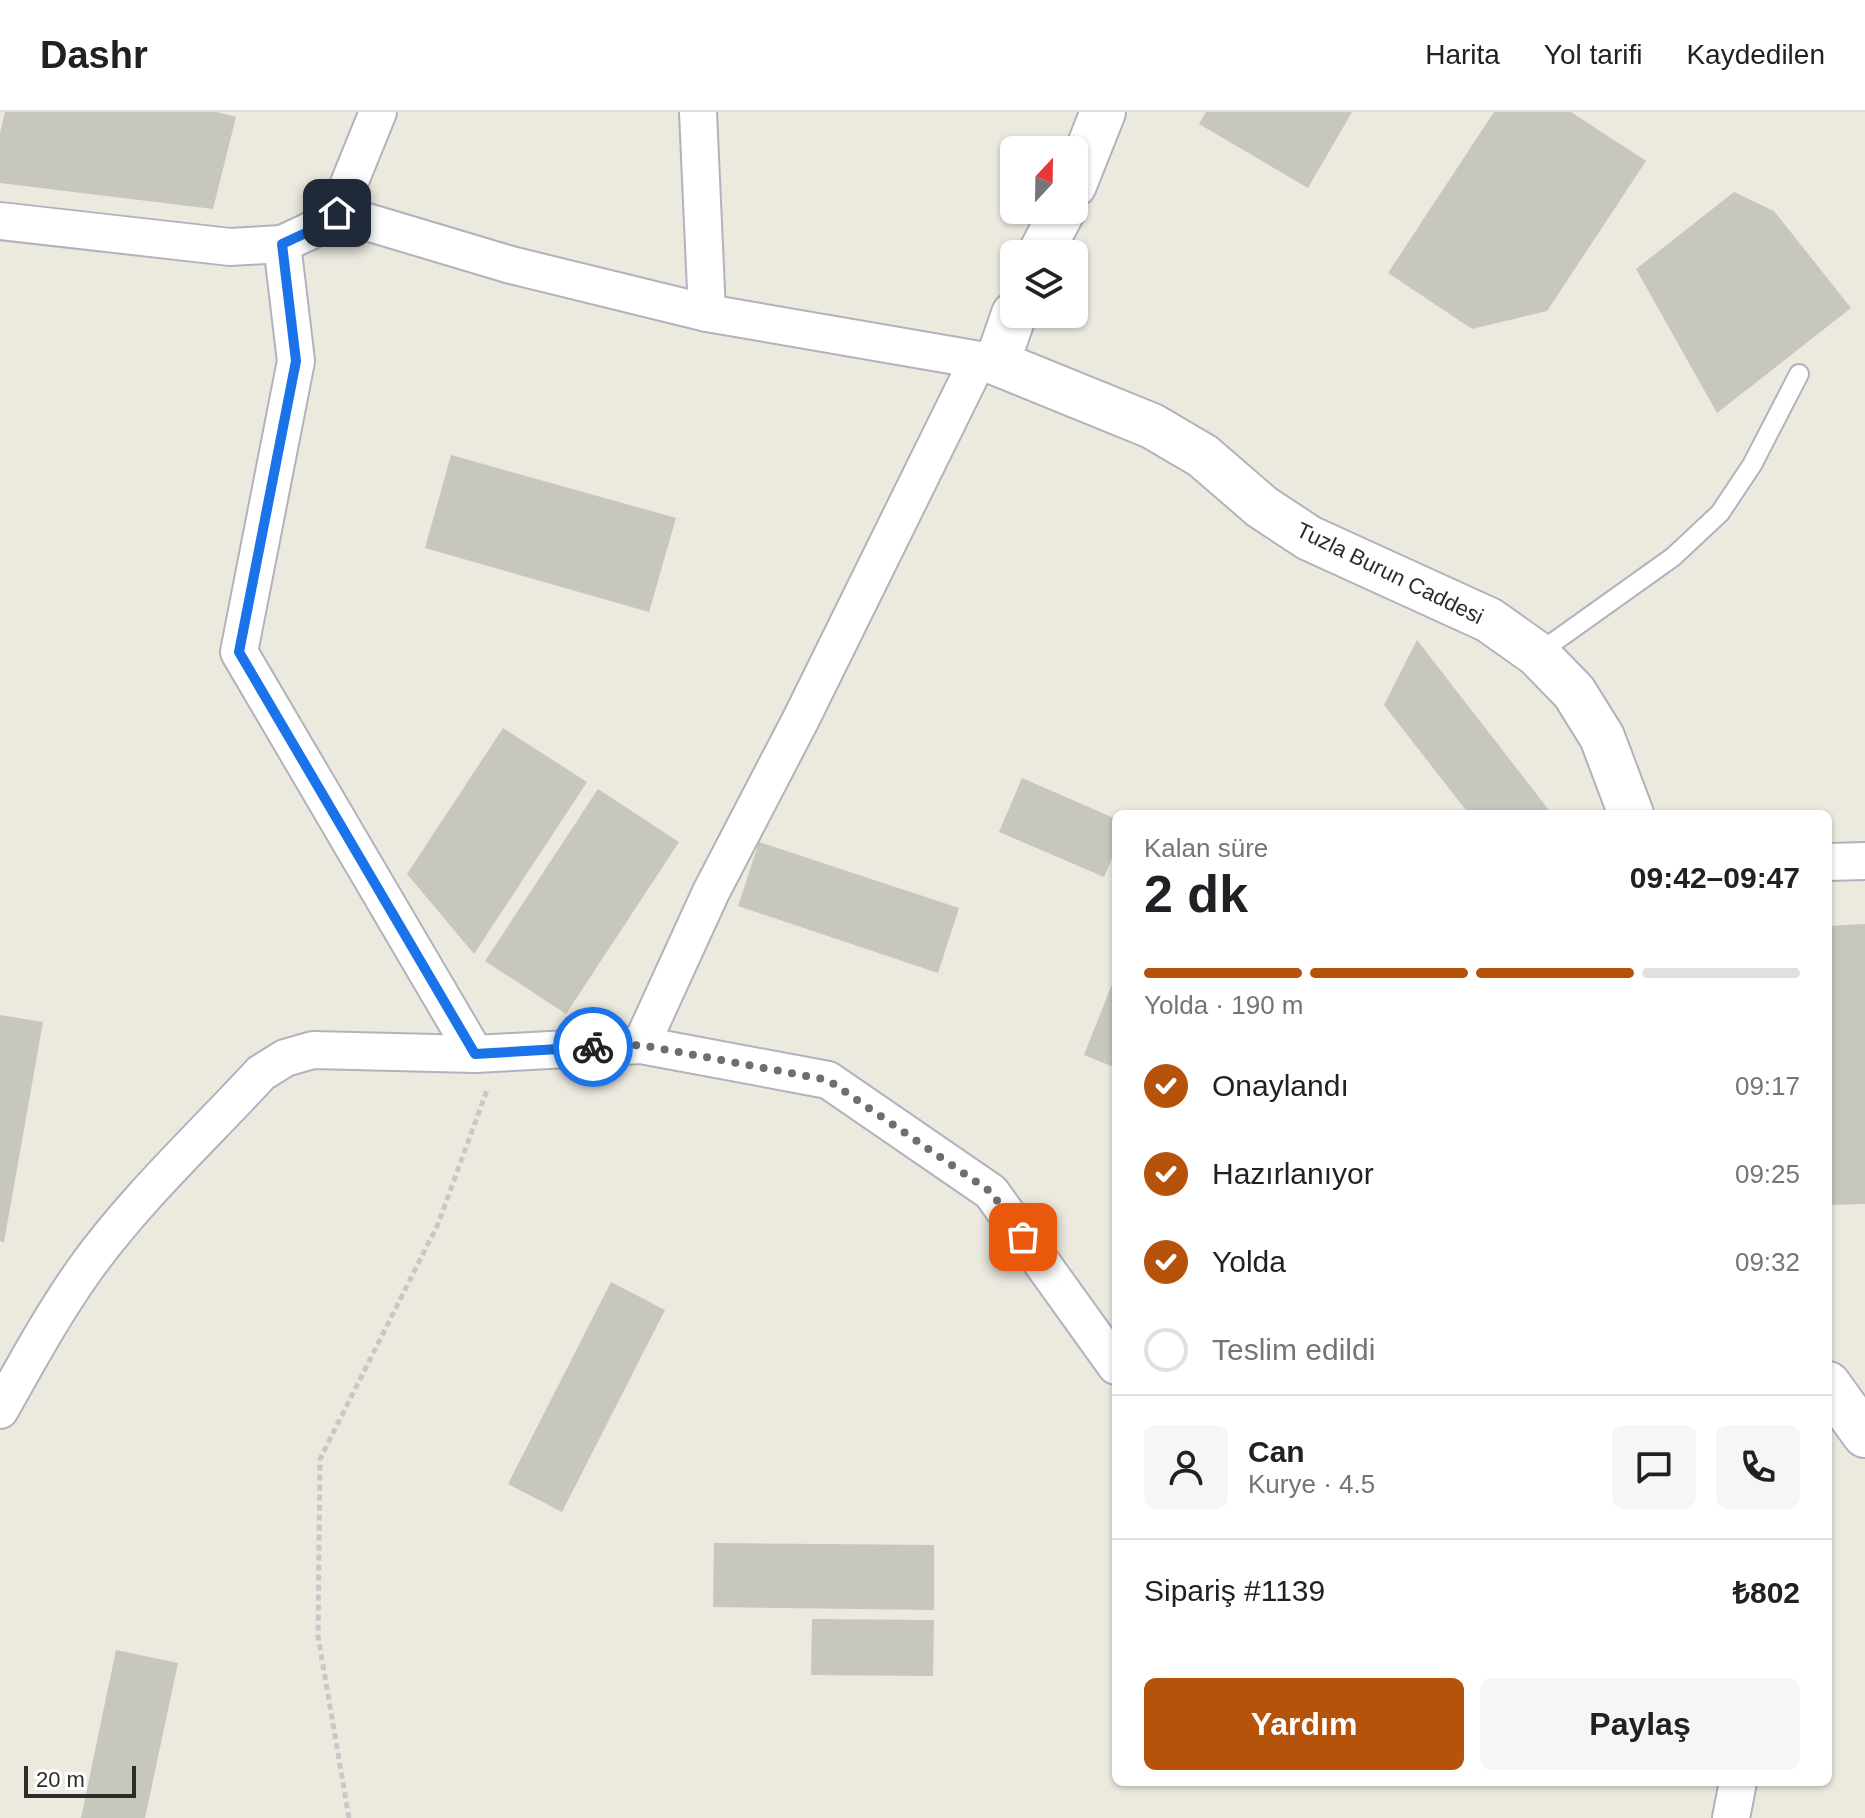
<!DOCTYPE html>
<html lang="tr">
<head>
<meta charset="utf-8">
<style>
  :root { --surface:#fff; --page:#f6f6f6; --text:#202124; --muted:#757577; --line:#e0e0e0; --accent:#b45309 }
  body { margin:0; font-family:Helvetica,sans-serif; background:var(--page); color:var(--text); height:100vh; display:flex; flex-direction:column; font-size:30px; white-space:nowrap }
  * { box-sizing:border-box; margin:0 }
  p { font-size:26px; color:var(--muted) }
  .icon { flex:none; width:44px; height:44px; fill:none; stroke:currentColor; stroke-width:2; stroke-linecap:round; stroke-linejoin:round }
  .map { position:relative; flex:1; overflow:hidden }
  .side { position:absolute; left:1112px; top:698px; width:720px; height:976px; display:flex; flex-direction:column; background:var(--surface); border-radius:12px; box-shadow:0 2px 6px #0004 }
  .side>* { flex:none }
  .needle { width:52px; rotate:22deg }
  .controls { position:absolute; left:1000px; top:24px; display:grid; gap:16px }
  .controls a { display:grid; place-items:center; width:88px; height:88px; border-radius:12px; background:var(--surface); box-shadow:0 2px 6px #0004; font-size:40px }
  .scale { position:absolute; left:24px; bottom:20px; width:112px; box-sizing:border-box; padding-left:8px; border:4px solid #2c2c2c; border-top:0; font-size:22px; line-height:28px; white-space:nowrap; color:#2c2c2c; -webkit-text-stroke:6px #fff; paint-order:stroke }
  .pin { position:absolute; display:grid; place-items:center; width:68px; height:68px; color:#fff; margin:-34px; border-radius:16px; box-shadow:0 4px 12px #0006 }
  .courier { position:absolute; display:grid; place-items:center; width:80px; height:80px; margin:-40px; border:6px solid #1a73e8; border-radius:50%; background:#fff; color:#222; box-shadow:0 2px 10px #0007 }
  .overview em { font-style:normal; font-weight:700 }
  .overview div { display:flex; flex-direction:column-reverse }
  .overview { display:flex; align-items:center; justify-content:space-between; height:136px; padding:0 32px }
  h1 { font-size:52px; font-weight:700; line-height:60px }
  .bar { display:grid; grid-template-columns:repeat(4,1fr); gap:12px 8px; align-content:center; height:96px; padding:0 32px }
  .bar i { height:10px; border-radius:6px; background:var(--line) }
  .bar .selected { background:var(--accent) }
  .bar p { grid-column:span 4 }
  .line { display:flex; align-items:center; gap:20px; padding:0 32px; border-top:2px solid var(--line) }
  .line div { flex:1 }
  .round { display:grid; place-items:center; flex:none; width:84px; height:84px; border-radius:12px; background:var(--page) }
  ol { padding:0 32px; list-style:none }
  li { display:flex; align-items:center; gap:24px; height:88px }
  li p { margin-inline-start:auto }
  li .icon { padding:8px; border-radius:50%; background:var(--accent); color:#fff; stroke-width:4 }
  li:last-child { color:var(--muted) }
  li i { width:44px; height:44px; border:4px solid var(--line); border-radius:50% }
  .button { display:flex; gap:16px; margin-top:auto; padding:16px 32px }
  .button a { flex:1; height:92px; border-radius:12px; background:var(--accent); color:#fff; font-size:32px; font-weight:700; line-height:92px; text-align:center }
  .button a+a { background:var(--page); color:var(--text) }
  header { display:flex; align-items:center; gap:48px; box-sizing:border-box; height:112px; padding:0 40px; background:var(--surface); border-bottom:2px solid var(--line) }
  header strong { font-size:38px }
  nav { display:flex; gap:44px; margin-inline-start:auto; font-size:28px }
  .map>svg:first-child { display:block }
  .building { fill:#c8c7bd }
  .lines { fill:none; stroke-linecap:round; stroke-linejoin:round }
  .service-casing { stroke:#b2b2be; stroke-width:22 }
  .minor-casing { stroke:#b2b2be; stroke-width:40 }
  .tertiary-casing { stroke:#b2b2be; stroke-width:48 }
  .path { stroke:#c8c8c8; stroke-width:5; stroke-dasharray:6 4; stroke-linecap:butt }
  .service { stroke:#fff; stroke-width:18 }
  .minor { stroke:#fff; stroke-width:36 }
  .tertiary { stroke:#fff; stroke-width:44 }
  .done { stroke:#6f6e6b; stroke-width:8; stroke-dasharray:0 14.4 }
  .route { stroke:#1a73e8; stroke-width:10 }
  .labels { text-anchor:middle; dominant-baseline:central; stroke-width:7; stroke-linejoin:round; paint-order:stroke }
  .street-label { font-size:22px; fill:#2c2c2c; stroke:#fff }
</style>
</head>
<body>
<header>
<strong>Dashr</strong>
<nav><a>Harita</a><a>Yol tarifi</a><a>Kaydedilen</a></nav>
</header>
<div class="map">
<svg width="1865" height="1706" viewBox="0 0 1865 1706">
  <rect width="100%" height="100%" fill="#ece9df"/>
  <g class="building">
    <polygon points="5,0 217,0 236,5 213,97 0,71 0,21"/>
    <polygon points="1206,0 1352,0 1308,76 1199,12"/>
    <polygon points="1494,0 1571,0 1646,49 1547,199 1472,217 1388,161"/>
    <polygon points="1734,80 1774,99 1851,196 1717,301 1636,157"/>
    <polygon points="451,343 676,406 649,500 425,436"/>
    <polygon points="1417,528 1552,702 1469,702 1384,593"/>
    <polygon points="503,616 587,670 474,842 407,762"/>
    <polygon points="1022,666 1116,707 1116,737 1104,765 999,720"/>
    <polygon points="598,677 679,730 566,902 485,849"/>
    <polygon points="759,730 959,796 938,861 738,794"/>
    <polygon points="1865,812 1865,1092 1828,1093 1828,814"/>
    <polygon points="1116,862 1116,956 1084,943"/>
    <polygon points="0,903 43,910 4,1130 0,1129"/>
    <polygon points="611,1170 665,1198 562,1400 508,1372"/>
    <polygon points="714,1431 934,1433 934,1498 713,1495"/>
    <polygon points="812,1507 934,1508 933,1564 811,1563"/>
    <polygon points="116,1538 178,1551 145,1706 81,1706"/>
  </g>
  <g class="lines">
    <defs>
      <polyline id="service" points="1537,542 1673,445 1720,401 1752,353 1799,262"/>
      <g id="minor">
        <polyline points="698,0 707,201"/>
        <polyline points="337,101 511,153 707,201 997,251"/>
        <polyline points="0,109 230,135 282,132 310,119 337,101 378,0"/>
        <polyline points="282,132 296,249 239,540 475,942"/>
        <polyline points="1828,750 1865,749"/>
        <polyline points="641,933 711,780 801,607 978,248"/>
        <path d="M 0,1298 C 27,1250 53,1202 85,1157 C 136,1086 202,1025 261,961 L 285,946 L 313,938 L 475,942 L 641,933 L 828,968 L 991,1080 L 1116,1254"/>
        <polyline points="1731,1706 1738,1670"/>
      </g>
      <g id="tertiary">
        <polyline points="1074,73 1103,0"/>
        <polyline points="1040,142 1063,98"/>
        <polyline points="1014,202 997,251 1152,314 1203,344 1262,395 1309,426 1489,508 1537,542 1574,580 1602,625 1631,702"/>
        <polyline points="1828,1272 1865,1323"/>
      </g>
    </defs>
    <use href="#service" class="service-casing"/>
    <use href="#minor" class="minor-casing"/>
    <use href="#tertiary" class="tertiary-casing"/>
    <polyline class="path" points="349,1706 318,1524 320,1347 438,1112 487,978"/>
    <use href="#service" class="service"/>
    <use href="#minor" class="minor"/>
    <use href="#tertiary" class="tertiary"/>
  </g>
  <g class="lines">
    <polyline class="done" points="593,935 641,933 828,968 991,1080 1023,1125"/>
    <polyline class="route" points="337,101 310,119 282,132 296,249 239,540 475,942 593,935"/>
  </g>
  <g class="labels">
    <g class="street-label">
      <text transform="translate(1390 461) rotate(26)">Tuzla Burun Caddesi</text>
    </g>
  </g>
</svg>
<div class="controls">
<a><svg class="needle" viewBox="-14 -14 28 28"><path d="M0-13l5 13h-10z" fill="#e53935"/><path d="M0 13l5-13h-10z" fill="#757577"/></svg></a>
<a><svg class="icon" aria-label="layers" viewBox="0 0 24 24"><path d="M12 4l9 5-9 5-9-5zM3 14l9 5 9-5"/></svg></a>
</div>
<div class="scale">20 m</div>
<div class="pin" style="left:1023px;top:1125px;background:#ea580c"><svg class="icon" aria-label="bag" viewBox="0 0 24 24"><path d="M5 8h14l-1 12H6zM9 8a3 3 0 0 1 6 0"/></svg></div>
<div class="pin" style="left:337px;top:101px;background:#1f2937"><svg class="icon" aria-label="home" viewBox="0 0 24 24"><path d="M3 11l9-7 9 7M6 9v11h12V9"/></svg></div>
<div class="courier" style="left:593px;top:935px"><svg class="icon" aria-label="bike" viewBox="0 0 24 24"><circle cx="6" cy="16" r="4"/><circle cx="18" cy="16" r="4"/><path d="M6 16l4-8h5l3 8M10 8l3 8H6M13 5h3"/></svg></div>
<section class="side">
<div class="overview"><div><h1>2 dk</h1><p>Kalan süre</p></div><em>09:42–09:47</em></div>
<div class="bar"><i class="selected"></i><i class="selected"></i><i class="selected"></i><i></i><p>Yolda · 190 m</p></div>
<ol>
<li><svg class="icon" aria-label="check" viewBox="0 0 24 24"><path d="M5 12l5 5 9-10"/></svg>Onaylandı<p>09:17</p></li>
<li><svg class="icon" aria-label="check" viewBox="0 0 24 24"><path d="M5 12l5 5 9-10"/></svg>Hazırlanıyor<p>09:25</p></li>
<li><svg class="icon" aria-label="check" viewBox="0 0 24 24"><path d="M5 12l5 5 9-10"/></svg>Yolda<p>09:32</p></li>
<li><i></i>Teslim edildi</li>
</ol>
<div class="line" style="height:144px"><a class="round"><svg class="icon" aria-label="person" viewBox="0 0 24 24"><circle cx="12" cy="8" r="4"/><path d="M4 21q1-7 8-7t8 7"/></svg></a><div><b>Can</b><p>Kurye · 4.5</p></div><a class="round"><svg class="icon" aria-label="chat" viewBox="0 0 24 24"><path d="M4 5h16v11H9l-5 4z"/></svg></a><a class="round"><svg class="icon" aria-label="phone" viewBox="0 0 24 24"><path d="M5 4h4l2 5-3 2q2 4 5 5l2-3 5 2v4C11 20 4 13 5 4z"/></svg></a></div>
<div class="line" style="height:104px"><div>Sipariş #1139</div><b>₺802</b></div>
<div class="button"><a>Yardım</a><a>Paylaş</a></div>
</section>
</div>
</body>
</html>
